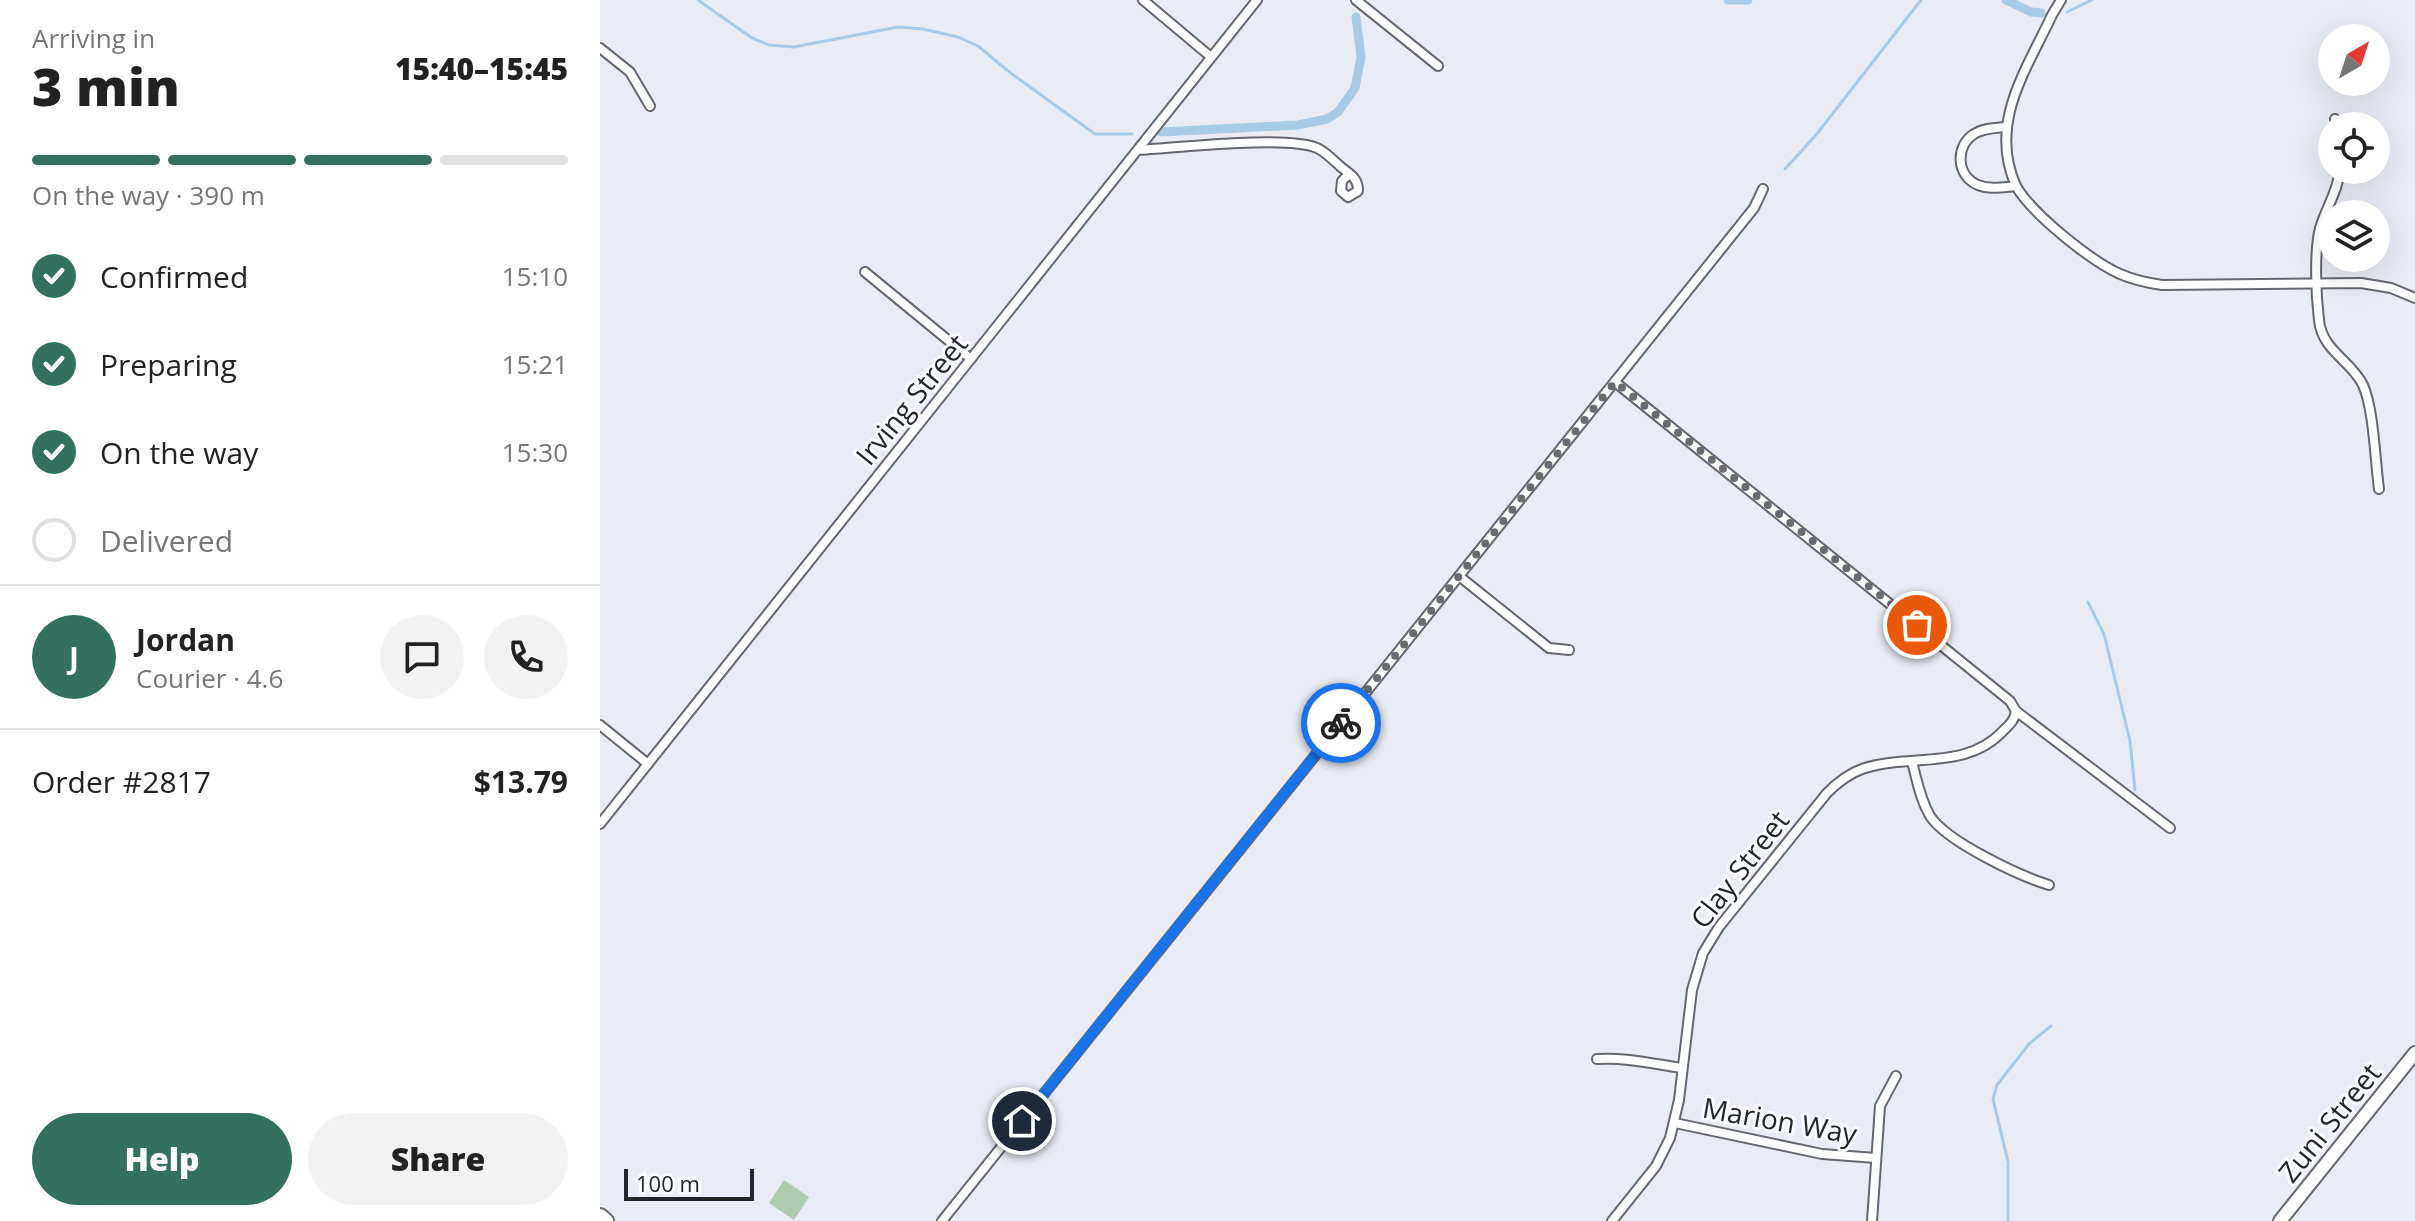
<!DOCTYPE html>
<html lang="en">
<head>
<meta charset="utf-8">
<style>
  :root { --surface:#fff; --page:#f2f2f2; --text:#222; --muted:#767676; --line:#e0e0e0; --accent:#33715e }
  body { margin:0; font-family:"Open Sans",sans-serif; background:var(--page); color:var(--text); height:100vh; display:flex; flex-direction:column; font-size:30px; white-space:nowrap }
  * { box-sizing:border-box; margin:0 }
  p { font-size:26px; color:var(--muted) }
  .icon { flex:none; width:44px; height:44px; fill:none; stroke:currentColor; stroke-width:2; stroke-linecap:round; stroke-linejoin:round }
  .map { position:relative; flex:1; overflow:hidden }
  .drawer { display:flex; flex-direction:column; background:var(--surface); width:600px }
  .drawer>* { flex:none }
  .needle { width:52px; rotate:39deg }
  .controls { position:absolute; left:1718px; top:24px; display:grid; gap:16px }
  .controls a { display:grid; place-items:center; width:72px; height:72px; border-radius:50%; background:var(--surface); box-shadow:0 8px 32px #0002; font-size:40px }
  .scale { position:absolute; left:24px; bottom:20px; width:130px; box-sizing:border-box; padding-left:8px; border:4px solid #242528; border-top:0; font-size:22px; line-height:28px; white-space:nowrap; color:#242528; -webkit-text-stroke:6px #f8faff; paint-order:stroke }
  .pin { position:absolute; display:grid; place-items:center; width:68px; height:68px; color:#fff; margin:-34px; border:4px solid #fff; border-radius:50%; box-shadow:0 2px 8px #0007 }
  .courier { position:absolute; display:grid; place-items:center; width:80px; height:80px; margin:-40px; border:6px solid #1a73e8; border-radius:50%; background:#fff; color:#222; box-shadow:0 2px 10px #0007 }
  .summary em { font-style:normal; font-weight:800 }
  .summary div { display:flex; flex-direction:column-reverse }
  .summary { display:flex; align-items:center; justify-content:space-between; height:136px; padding:0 32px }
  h1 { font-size:52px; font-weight:800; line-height:60px }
  .bar { display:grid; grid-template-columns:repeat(4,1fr); gap:12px 8px; align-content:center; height:96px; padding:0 32px }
  .bar i { height:10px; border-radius:6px; background:var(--line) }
  .bar .active { background:var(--accent) }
  .bar p { grid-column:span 4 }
  .line { display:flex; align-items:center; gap:20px; padding:0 32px; border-top:2px solid var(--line) }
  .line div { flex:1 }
  .round { display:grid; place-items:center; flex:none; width:84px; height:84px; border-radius:42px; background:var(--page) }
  ol { padding:0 32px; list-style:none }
  li { display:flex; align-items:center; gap:24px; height:88px }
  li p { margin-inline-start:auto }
  li .icon { padding:8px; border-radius:50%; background:var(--accent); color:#fff; stroke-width:4 }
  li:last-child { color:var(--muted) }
  li i { width:44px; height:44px; border:4px solid var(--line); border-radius:50% }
  .action { display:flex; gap:16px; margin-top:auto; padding:16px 32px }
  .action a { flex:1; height:92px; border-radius:48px; background:var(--accent); color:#fff; font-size:32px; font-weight:800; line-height:92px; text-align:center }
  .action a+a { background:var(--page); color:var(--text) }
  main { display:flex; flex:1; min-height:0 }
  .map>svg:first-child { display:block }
  .green { fill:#afcbaf }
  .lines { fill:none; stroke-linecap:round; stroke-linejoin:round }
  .stream { stroke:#a7cae7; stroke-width:3 }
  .canal { stroke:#a7cae7; stroke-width:9 }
  .street-casing { stroke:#65676f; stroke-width:12 }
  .secondary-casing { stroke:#65676f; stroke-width:16 }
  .primary-casing { stroke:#65676f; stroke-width:18 }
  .street { stroke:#fff; stroke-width:8 }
  .secondary { stroke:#fff; stroke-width:12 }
  .primary { stroke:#fff; stroke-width:14 }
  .done { stroke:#696b70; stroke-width:8; stroke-dasharray:0 14.4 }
  .route { stroke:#1a73e8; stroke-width:10 }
  .labels { text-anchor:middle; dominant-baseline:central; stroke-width:6; stroke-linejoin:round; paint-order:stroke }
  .street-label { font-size:28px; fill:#242528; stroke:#f8faff }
</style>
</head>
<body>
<main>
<section class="drawer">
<div class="summary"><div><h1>3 min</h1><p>Arriving in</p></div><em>15:40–15:45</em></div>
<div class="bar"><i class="active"></i><i class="active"></i><i class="active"></i><i></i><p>On the way · 390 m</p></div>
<ol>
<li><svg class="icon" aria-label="check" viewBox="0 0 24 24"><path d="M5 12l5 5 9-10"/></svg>Confirmed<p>15:10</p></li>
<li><svg class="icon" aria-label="check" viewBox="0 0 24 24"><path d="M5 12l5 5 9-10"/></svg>Preparing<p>15:21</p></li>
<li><svg class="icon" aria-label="check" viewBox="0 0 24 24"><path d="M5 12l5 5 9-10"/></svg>On the way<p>15:30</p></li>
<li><i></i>Delivered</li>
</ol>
<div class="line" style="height:144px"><b class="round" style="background:var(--accent);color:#fff">J</b><div><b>Jordan</b><p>Courier · 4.6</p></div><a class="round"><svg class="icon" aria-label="chat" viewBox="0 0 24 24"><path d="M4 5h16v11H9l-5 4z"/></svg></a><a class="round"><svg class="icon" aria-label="phone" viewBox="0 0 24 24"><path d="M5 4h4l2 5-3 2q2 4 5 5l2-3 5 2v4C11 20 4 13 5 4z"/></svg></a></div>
<div class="line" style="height:104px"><div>Order #2817</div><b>$13.79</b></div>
<div class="action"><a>Help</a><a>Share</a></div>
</section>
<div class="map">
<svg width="1815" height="1221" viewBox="0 0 1815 1221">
  <rect width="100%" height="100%" fill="#eaecf5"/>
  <polygon class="green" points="184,1180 209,1197 194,1220 169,1203"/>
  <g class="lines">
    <g class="stream">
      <polyline points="98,0 152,38 169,45 194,47 298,27 323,29 358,37 378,46 408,71 495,134 532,134"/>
      <polyline points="1467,12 1492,0"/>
      <polyline points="1185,169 1216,135 1321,0"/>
      <polyline points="1488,602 1504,634 1530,741 1535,790"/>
      <polyline points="1408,1221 1408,1162 1393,1099 1397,1085 1429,1044 1451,1026"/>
    </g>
    <g class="canal">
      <polyline points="1128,0 1148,0"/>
      <polyline points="1406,0 1431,12 1441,13"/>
      <polyline points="561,132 698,125 727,119 738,112 755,88 761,57 756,17"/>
    </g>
    <defs>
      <g id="street">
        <polyline points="543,0 611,57"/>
        <polyline points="756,0 838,66"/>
        <polyline points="0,48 30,72 50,106"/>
        <polyline points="1735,119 1736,126"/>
        <path d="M 1405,127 C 1395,128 1383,128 1374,134 C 1355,146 1356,176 1378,185 C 1390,190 1404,187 1416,186 C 1432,214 1491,261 1520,274 C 1534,280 1548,283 1562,285 L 1761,283 L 1791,288 L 1815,298"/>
        <path d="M 538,150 C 577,148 686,135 717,148 C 726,152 734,161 741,167 C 751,175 758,178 758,191 L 748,197 L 741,191 L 742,181 L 749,174"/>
        <path d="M 1740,170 C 1738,191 1726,208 1720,228 C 1714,252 1716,295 1719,320 C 1722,351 1751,360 1763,385 C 1774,410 1775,460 1779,489"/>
        <path d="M 1416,186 C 1388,123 1426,71 1452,15 L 1461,0"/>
        <polyline points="265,272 371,359"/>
        <polyline points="1015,382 1410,701 1416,711 1570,828"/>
        <polyline points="859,576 949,648 969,650"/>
        <polyline points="0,725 48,764"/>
        <path d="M 1312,762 C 1317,780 1320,799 1330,816 C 1347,842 1420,876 1449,885"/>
        <polyline points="0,824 657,0"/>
        <path d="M 997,1059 C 1025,1057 1054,1064 1082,1068"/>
        <polyline points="1075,1123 1222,1154 1276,1158"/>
        <polyline points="342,1221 1154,208 1163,189"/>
        <path d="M 1012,1221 L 1056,1166 L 1070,1138 L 1079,1100 L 1092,990 L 1103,953 L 1119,927 L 1227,793 C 1237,783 1248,774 1262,769 C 1309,753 1366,771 1403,731 C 1409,725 1415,720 1416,711"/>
        <polyline points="1272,1221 1280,1106 1296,1076"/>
      </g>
      <polyline id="secondary" points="1680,1221 1815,1053"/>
      <polyline id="primary" points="0,1216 6,1221"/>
    </defs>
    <use href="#street" class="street-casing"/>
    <use href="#secondary" class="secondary-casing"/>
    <use href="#primary" class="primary-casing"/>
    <use href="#street" class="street"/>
    <use href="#secondary" class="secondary"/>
    <use href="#primary" class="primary"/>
  </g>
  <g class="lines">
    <polyline class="done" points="741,723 1015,382 1317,625"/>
    <polyline class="route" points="422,1121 741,723"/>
  </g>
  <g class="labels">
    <g class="street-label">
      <text transform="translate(311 399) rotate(-51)">Irving Street</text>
      <text transform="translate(1139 869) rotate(-52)">Clay Street</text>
      <text transform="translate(1180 1120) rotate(10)">Marion Way</text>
      <text transform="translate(1729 1122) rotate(-51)">Zuni Street</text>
    </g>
  </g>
</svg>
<div class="controls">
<a><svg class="needle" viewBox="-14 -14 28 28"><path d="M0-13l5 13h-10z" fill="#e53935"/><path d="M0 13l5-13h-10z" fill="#767676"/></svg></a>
<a><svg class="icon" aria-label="locate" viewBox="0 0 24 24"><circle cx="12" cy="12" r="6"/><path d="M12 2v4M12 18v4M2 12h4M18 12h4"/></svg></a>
<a><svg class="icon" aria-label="layers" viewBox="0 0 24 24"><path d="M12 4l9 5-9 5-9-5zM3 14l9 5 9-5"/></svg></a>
</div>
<div class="scale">100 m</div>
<div class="pin" style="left:1317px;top:625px;background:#ea580c"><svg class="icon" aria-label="bag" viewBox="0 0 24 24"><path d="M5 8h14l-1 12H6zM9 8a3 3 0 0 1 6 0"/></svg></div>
<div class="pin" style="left:422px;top:1121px;background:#1f2937"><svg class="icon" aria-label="home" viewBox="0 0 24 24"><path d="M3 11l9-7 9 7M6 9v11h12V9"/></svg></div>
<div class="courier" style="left:741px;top:723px"><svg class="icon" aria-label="bike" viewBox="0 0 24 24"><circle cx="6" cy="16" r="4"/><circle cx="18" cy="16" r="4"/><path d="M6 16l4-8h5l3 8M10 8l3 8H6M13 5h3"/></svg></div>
</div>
</main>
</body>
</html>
